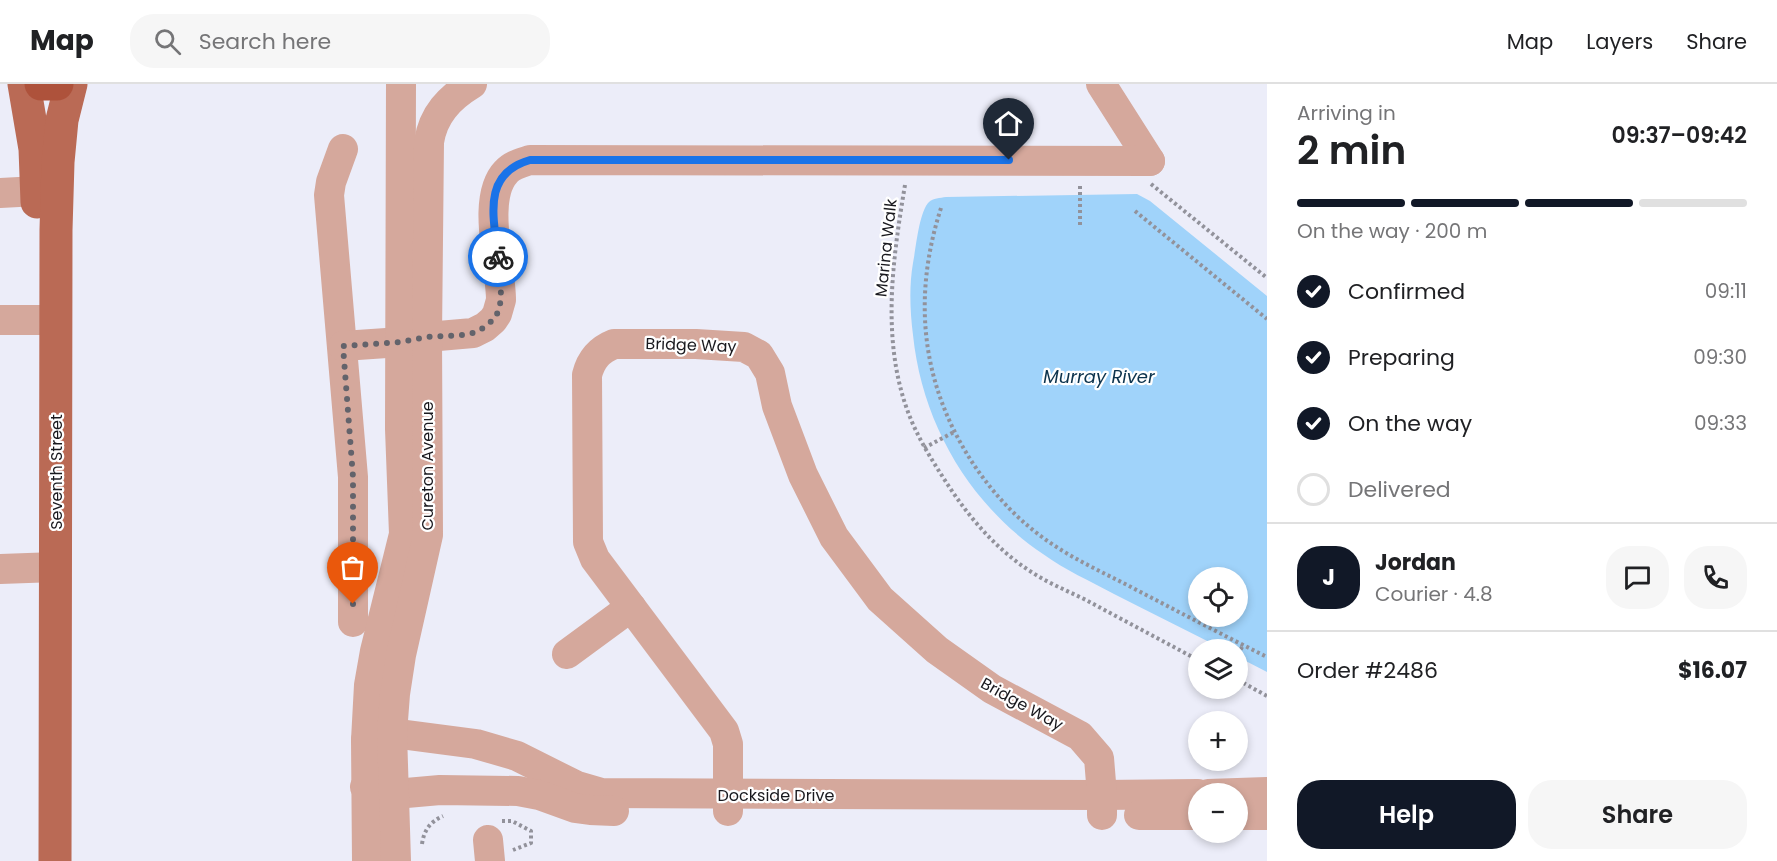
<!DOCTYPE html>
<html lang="en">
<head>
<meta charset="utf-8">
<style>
  :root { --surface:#fff; --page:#f6f6f6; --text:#202124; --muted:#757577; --line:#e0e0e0; --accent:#111827 }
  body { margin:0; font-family:Poppins,sans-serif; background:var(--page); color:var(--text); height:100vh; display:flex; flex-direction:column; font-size:22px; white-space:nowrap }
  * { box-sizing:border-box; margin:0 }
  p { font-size:20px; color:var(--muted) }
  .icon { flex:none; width:33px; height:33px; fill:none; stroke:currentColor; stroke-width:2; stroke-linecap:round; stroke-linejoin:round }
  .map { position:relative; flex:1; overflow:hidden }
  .details { display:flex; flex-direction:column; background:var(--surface); width:510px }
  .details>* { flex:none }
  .tools { position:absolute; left:1188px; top:483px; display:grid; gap:12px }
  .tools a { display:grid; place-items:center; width:60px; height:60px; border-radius:50%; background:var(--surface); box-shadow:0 3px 9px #0003; font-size:30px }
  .pin { position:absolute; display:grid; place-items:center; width:51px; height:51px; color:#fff; margin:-62px -26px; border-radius:50% 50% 50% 0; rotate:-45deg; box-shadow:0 0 6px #0007 }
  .pin .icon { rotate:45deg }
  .courier { position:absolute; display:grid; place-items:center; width:60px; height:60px; margin:-30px; border:4px solid #1a73e8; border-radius:50%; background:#fff; color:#222; box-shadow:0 2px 8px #0007 }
  .head em { font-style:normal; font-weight:600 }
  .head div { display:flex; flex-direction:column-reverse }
  .head { display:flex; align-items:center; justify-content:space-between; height:102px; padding:0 30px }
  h1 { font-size:39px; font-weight:600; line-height:45px }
  .bar { display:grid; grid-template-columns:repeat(4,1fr); gap:9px 6px; align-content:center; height:72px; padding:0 30px }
  .bar i { height:8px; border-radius:4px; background:var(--line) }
  .bar .selected { background:var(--accent) }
  .bar p { grid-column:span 4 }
  .line { display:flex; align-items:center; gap:15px; padding:0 30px; border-top:2px solid var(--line) }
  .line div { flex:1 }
  .round { display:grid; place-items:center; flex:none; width:63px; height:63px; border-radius:24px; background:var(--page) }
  ol { padding:0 30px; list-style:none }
  li { display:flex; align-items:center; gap:18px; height:66px }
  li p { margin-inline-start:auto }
  li .icon { padding:6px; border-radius:50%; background:var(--accent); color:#fff; stroke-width:4 }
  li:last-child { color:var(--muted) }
  li i { width:33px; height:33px; border:3px solid var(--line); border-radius:50% }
  .button { display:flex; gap:12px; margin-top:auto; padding:12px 30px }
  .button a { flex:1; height:69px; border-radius:24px; background:var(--accent); color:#fff; font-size:24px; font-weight:600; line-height:69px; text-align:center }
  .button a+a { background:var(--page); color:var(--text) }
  header { display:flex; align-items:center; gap:36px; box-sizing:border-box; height:84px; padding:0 30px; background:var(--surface); border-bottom:2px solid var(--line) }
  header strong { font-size:28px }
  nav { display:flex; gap:33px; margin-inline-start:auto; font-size:21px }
  .search { width:420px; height:54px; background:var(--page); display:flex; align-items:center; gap:15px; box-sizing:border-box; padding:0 21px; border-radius:24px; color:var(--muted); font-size:22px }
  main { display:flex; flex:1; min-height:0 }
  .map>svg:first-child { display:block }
  .water { fill:#a0d3fa; fill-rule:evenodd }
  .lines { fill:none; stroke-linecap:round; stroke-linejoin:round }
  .path { stroke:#92929b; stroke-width:4; stroke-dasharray:3 3; stroke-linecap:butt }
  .minor { stroke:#d5a89c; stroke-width:30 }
  .major { stroke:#ba6a55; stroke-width:33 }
  .highway { stroke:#ae523b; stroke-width:33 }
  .done { stroke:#63636b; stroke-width:6; stroke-dasharray:0 10.8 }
  .route { stroke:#1a73e8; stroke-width:8 }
  .labels { text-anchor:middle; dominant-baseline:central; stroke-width:4.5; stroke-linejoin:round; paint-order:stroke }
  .street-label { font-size:16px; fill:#19191e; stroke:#fff }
  .water-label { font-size:18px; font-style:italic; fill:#0c334d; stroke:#fff }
</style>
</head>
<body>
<header>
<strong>Map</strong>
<div class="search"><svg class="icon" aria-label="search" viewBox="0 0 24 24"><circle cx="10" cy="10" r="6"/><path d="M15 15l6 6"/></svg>Search here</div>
<nav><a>Map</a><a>Layers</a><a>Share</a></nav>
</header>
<main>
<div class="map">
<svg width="1267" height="777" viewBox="0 0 1267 777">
  <rect width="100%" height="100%" fill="#ecedf9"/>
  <path class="water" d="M 1137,110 L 1150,117 L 1267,212 L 1267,588 L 1238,573 L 1238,566 L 1223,565 C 1187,547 1150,528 1114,510 C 1090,497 1065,486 1043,470 C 969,420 922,339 913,251 C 910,227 909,202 913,179 C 916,164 919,128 929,118 C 933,114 940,114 946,113 ZM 1198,494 L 1238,494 L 1238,532 L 1198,532 Z"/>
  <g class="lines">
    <g class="path">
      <polyline points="1151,100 1267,194"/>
      <path d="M 905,101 C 892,179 880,263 912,338 C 922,361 935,381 948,401 C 971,436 998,467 1033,489 C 1050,500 1068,507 1086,516 C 1123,536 1161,556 1198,576"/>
      <polyline points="1080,102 1080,143"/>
      <path d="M 941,124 C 912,214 921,301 974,381 C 993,409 1015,433 1042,453 C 1069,473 1100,487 1129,502 C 1175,526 1221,550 1267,573"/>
      <polyline points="1135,127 1267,235"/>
      <polyline points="924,364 954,348"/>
      <polyline points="1238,571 1243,561"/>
      <polyline points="1238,596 1267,612"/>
      <polyline points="502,737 512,737 531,747 531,759 513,766"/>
      <path d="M 422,760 C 424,746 430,738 443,732"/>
    </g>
    <g class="minor">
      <polyline points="1101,0 1150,77"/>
      <polyline points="343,65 331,98 329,111 353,393 353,538"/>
      <polyline points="0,109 37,107"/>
      <polyline points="0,236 56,236"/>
      <path d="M 343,262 L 401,258 L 427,253 L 473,249 L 485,243 L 493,236 L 497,230 L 501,216 C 501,182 481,114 506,88 C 512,81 521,79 530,76 L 1150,77"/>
      <polyline points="0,485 56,483"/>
      <polyline points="567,570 631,523"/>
      <polyline points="366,656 392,649 476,660 517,672 577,702 601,709 1102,711 1198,710"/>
      <polyline points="365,703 395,710 440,706 518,707 539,711 575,724 590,726 614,727"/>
      <polyline points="1208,710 1267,708"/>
      <path d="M 728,727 L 728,660 L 724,647 L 595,475 L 588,458 L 587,291 C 591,275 599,266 614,260 L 696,260 L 744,263 L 759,271 L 770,289 L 777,322 L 803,391 L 834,453 L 880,515 L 937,566 L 992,605 L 1080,652 L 1099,674 L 1102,711 L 1102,731"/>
      <polyline points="1139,731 1198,731"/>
      <polyline points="1238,731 1267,731"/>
      <polyline points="488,756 490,777"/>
      <polyline points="367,777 366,656 369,601 375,567 404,450 400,345 401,0"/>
      <path d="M 396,777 L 392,649 L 395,610 L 401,571 L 428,451 L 427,253 L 429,58 C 433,31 449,14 472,0"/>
    </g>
    <g class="major">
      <polyline points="24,0 35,65 37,118"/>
      <polyline points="55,777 56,146 58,78 62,36 71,0"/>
    </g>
    <polyline class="highway" points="41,0 57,0"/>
  </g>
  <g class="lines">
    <polyline class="done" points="353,520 353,393 343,262 401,258 427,253 464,251 473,249 485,243 496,233 500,221 501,210 498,173"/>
    <path class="route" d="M 498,173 C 494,134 481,90 530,76 L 1009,76"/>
  </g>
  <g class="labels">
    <g class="street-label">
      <text transform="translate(886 164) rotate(-84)">Marina Walk</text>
      <text transform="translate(691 261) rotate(2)">Bridge Way</text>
      <text transform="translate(427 382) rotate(-90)">Cureton Avenue</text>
      <text transform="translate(56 388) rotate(-90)">Seventh Street</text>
      <text transform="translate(1022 620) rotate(29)">Bridge Way</text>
      <text x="776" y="711">Dockside Drive</text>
    </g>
    <g class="water-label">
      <text x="1099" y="292">Murray River</text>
    </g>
  </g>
</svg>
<div class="tools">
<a><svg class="icon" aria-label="locate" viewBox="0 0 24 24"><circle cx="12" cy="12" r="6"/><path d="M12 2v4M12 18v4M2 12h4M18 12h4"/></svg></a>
<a><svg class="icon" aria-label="layers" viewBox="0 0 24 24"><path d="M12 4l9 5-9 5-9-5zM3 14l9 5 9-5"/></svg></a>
<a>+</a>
<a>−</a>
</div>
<div class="pin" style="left:353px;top:520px;background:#ea580c"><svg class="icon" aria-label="bag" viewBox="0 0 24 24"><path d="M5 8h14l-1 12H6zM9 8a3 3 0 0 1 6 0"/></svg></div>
<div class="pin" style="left:1009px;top:76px;background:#1f2937"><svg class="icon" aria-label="home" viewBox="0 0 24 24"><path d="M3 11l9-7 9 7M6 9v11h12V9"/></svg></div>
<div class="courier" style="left:498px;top:173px"><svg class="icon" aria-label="bike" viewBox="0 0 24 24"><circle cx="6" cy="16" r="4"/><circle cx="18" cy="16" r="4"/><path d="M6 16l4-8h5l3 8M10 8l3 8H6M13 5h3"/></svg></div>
</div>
<section class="details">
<div class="head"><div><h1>2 min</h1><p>Arriving in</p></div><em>09:37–09:42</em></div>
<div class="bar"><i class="selected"></i><i class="selected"></i><i class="selected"></i><i></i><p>On the way · 200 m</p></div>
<ol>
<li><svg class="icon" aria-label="check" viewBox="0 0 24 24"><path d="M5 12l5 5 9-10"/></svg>Confirmed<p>09:11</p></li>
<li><svg class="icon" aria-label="check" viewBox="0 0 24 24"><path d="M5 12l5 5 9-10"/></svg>Preparing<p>09:30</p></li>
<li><svg class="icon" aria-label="check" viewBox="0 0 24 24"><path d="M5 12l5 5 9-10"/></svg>On the way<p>09:33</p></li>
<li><i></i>Delivered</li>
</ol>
<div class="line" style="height:108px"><b class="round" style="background:var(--accent);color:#fff">J</b><div><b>Jordan</b><p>Courier · 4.8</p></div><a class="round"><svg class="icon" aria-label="chat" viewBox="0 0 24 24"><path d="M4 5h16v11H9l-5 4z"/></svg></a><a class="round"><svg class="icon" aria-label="phone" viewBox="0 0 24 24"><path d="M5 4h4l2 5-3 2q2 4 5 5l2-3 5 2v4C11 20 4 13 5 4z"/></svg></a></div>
<div class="line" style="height:78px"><div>Order #2486</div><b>$16.07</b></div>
<div class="button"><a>Help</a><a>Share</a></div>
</section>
</main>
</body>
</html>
